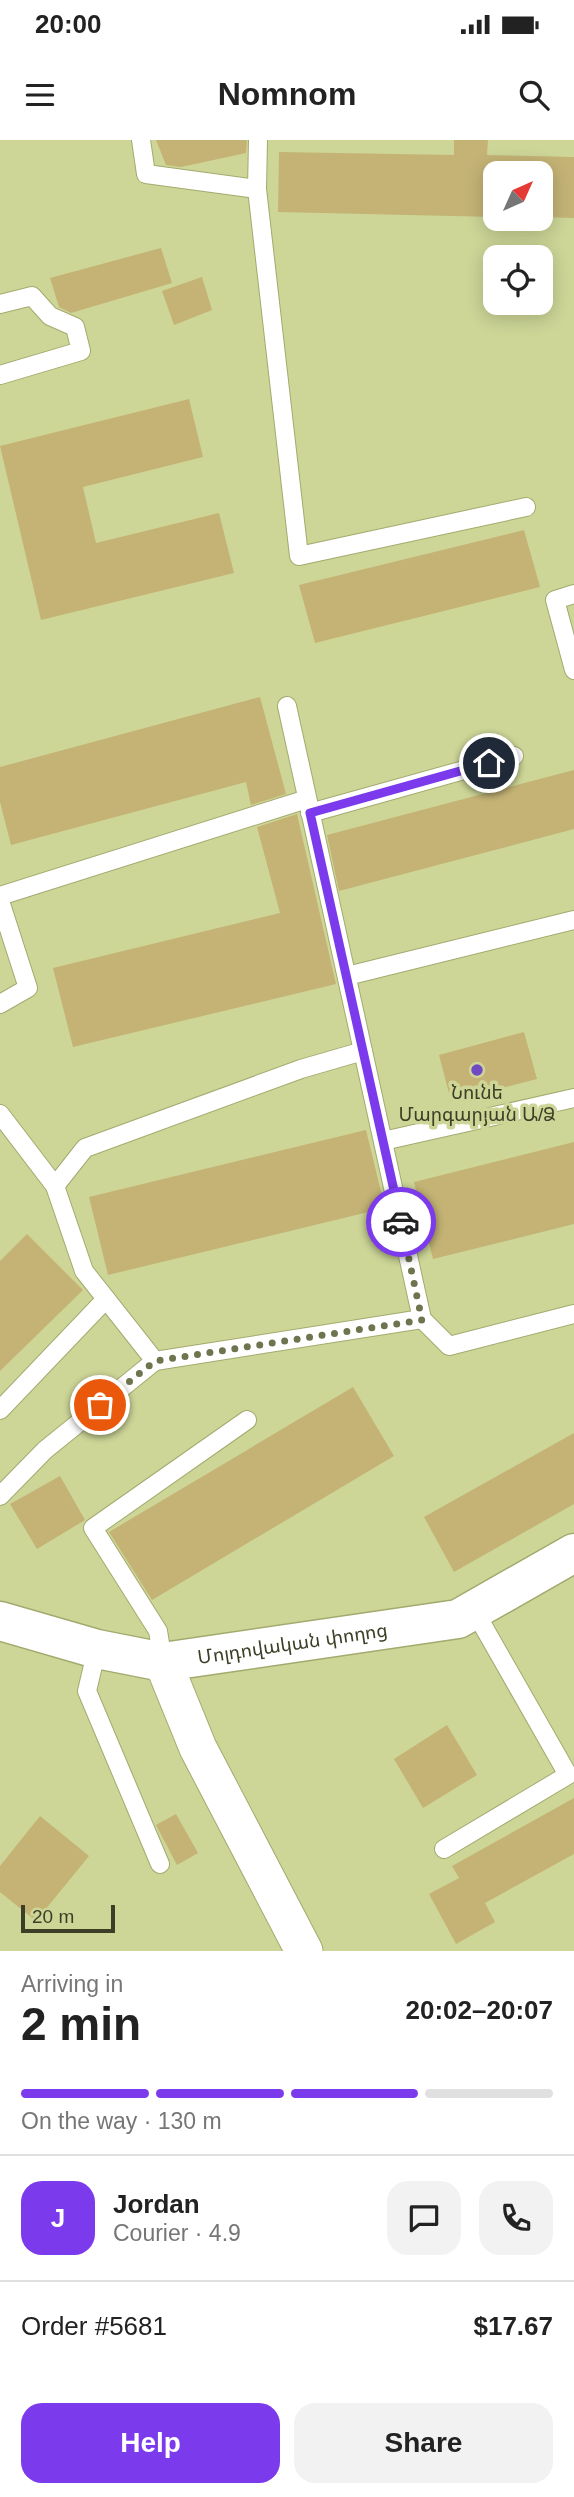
<!DOCTYPE html>
<html lang="en">
<head>
<meta charset="utf-8">
<style>
  :root { --surface:#fff; --page:#f2f2f2; --text:#222; --muted:#767676; --line:#e0e0e0; --accent:#7c3aed }
  body { margin:0; font-family:Arial,"Noto Sans Armenian",sans-serif; background:var(--page); color:var(--text); height:100vh; display:flex; flex-direction:column; font-size:26px; white-space:nowrap }
  * { box-sizing:border-box; margin:0 }
  p { font-size:23px; color:var(--muted) }
  .icon { flex:none; width:38px; height:38px; fill:none; stroke:currentColor; stroke-width:2; stroke-linecap:round; stroke-linejoin:round }
  .map { position:relative; height:1811px; overflow:hidden }
  .panel { display:flex; flex-direction:column; background:var(--surface); flex:1 }
  .panel>* { flex:none }
  .needle { width:46px; rotate:45deg }
  .buttons { position:absolute; left:483px; top:21px; display:grid; gap:14px }
  .buttons a { display:grid; place-items:center; width:70px; height:70px; border-radius:14px; background:var(--surface); box-shadow:0 4px 18px #0003; font-size:35px }
  .scale { position:absolute; left:21px; bottom:18px; width:94px; box-sizing:border-box; padding-left:7px; border:4px solid #3c3f26; border-top:0; font-size:19px; line-height:24px; white-space:nowrap; color:#3c3f26; -webkit-text-stroke:5px #cdd697; paint-order:stroke }
  .pin { position:absolute; display:grid; place-items:center; width:60px; height:60px; color:#fff; margin:-30px; border:4px solid #fff; border-radius:50%; box-shadow:0 2px 7px #0007 }
  .courier { position:absolute; display:grid; place-items:center; width:70px; height:70px; margin:-35px; border:5px solid #7c3aed; border-radius:50%; background:#fff; color:#222; box-shadow:0 2px 9px #0007 }
  .overview em { font-style:normal; font-weight:700 }
  .overview div { display:flex; flex-direction:column-reverse }
  .overview { display:flex; align-items:center; justify-content:space-between; height:119px; padding:0 21px }
  h1 { font-size:46px; font-weight:700; line-height:52px }
  .bar { display:grid; grid-template-columns:repeat(4,1fr); gap:10px 7px; align-content:center; height:84px; padding:0 21px }
  .bar i { height:9px; border-radius:5px; background:var(--line) }
  .bar .current { background:var(--accent) }
  .bar p { grid-column:span 4 }
  .line { display:flex; align-items:center; gap:18px; padding:0 21px; border-top:2px solid var(--line) }
  .line div { flex:1 }
  .round { display:grid; place-items:center; flex:none; width:74px; height:74px; border-radius:21px; background:var(--page) }
  .primary-button { display:flex; gap:14px; margin-top:auto; padding:14px 21px }
  .primary-button a { flex:1; height:80px; border-radius:21px; background:var(--accent); color:#fff; font-size:28px; font-weight:700; line-height:80px; text-align:center }
  .primary-button a+a { background:var(--page); color:var(--text) }
  .status { display:flex; justify-content:space-between; align-items:center; height:49px; padding:0 35px; background:var(--surface); direction:ltr }
  .status svg { height:19px; fill:currentColor }
  header { display:flex; justify-content:space-between; align-items:center; height:91px; padding:0 21px; background:var(--surface); font-size:32px; font-weight:700 }
  .map>svg:first-child { display:block }
  .building { fill:#c4b375 }
  .lines { fill:none; stroke-linecap:round; stroke-linejoin:round }
  .lane-casing { stroke:#a3aa6e; stroke-width:20 }
  .street-casing { stroke:#a3aa6e; stroke-width:39 }
  .secondary-casing { stroke:#a3aa6e; stroke-width:41 }
  .lane { stroke:#fff; stroke-width:18 }
  .street { stroke:#fff; stroke-width:37 }
  .secondary { stroke:#fff; stroke-width:38 }
  .done { stroke:#6f744e; stroke-width:7; stroke-dasharray:0 12.6 }
  .route { stroke:#7c3aed; stroke-width:9 }
  .poi-dot { fill:#7149c2; stroke:#cdd697; stroke-width:2.5 }
  .labels { text-anchor:middle; dominant-baseline:central; stroke-width:7; stroke-linejoin:round; paint-order:stroke }
  .poi-label { font-size:19px; fill:#3c3f26; stroke:#cdd697 }
  .street-label { font-size:19px; fill:#3c3f26; stroke:#cdd697 }
</style>
</head>
<body>
<div class="status"><b>20:00</b><svg viewBox="0 0 49 12"><path d="M0 12V9h3v3zM5 12V6h3v6zM10 12V3h3v9zM15 12V0h3v12zM26 1h20v11H26zM47 4h2v5h-2z"/></svg></div>
<header><svg class="icon" aria-label="menu" viewBox="0 0 24 24"><path d="M4 6h16M4 12h16M4 18h16"/></svg>Nomnom<svg class="icon" aria-label="search" viewBox="0 0 24 24"><circle cx="10" cy="10" r="6"/><path d="M15 15l6 6"/></svg></header>
<div class="map">
<svg width="574" height="1811" viewBox="0 0 574 1811">
  <rect width="100%" height="100%" fill="#cdd697"/>
  <g class="building">
    <polygon points="156,0 247,0 246,13 181,27 166,25"/>
    <polygon points="454,0 488,0 487,15 574,17 574,78 541,77 541,33 495,33 495,77 278,72 279,12 454,15"/>
    <polygon points="161,108 172,143 71,173 59,167 50,138"/>
    <polygon points="202,137 212,170 174,185 162,151"/>
    <polygon points="189,259 203,317 83,347 96,403 219,373 234,433 41,480 0,306"/>
    <polygon points="524,390 540,447 315,503 299,445"/>
    <polygon points="260,557 286,654 251,665 246,642 11,705 0,662 0,627"/>
    <polygon points="574,630 574,689 339,751 327,695"/>
    <polygon points="297,674 336,844 73,907 53,828 280,773 257,687"/>
    <polygon points="524,892 537,939 451,961 439,915"/>
    <polygon points="366,990 385,1068 108,1135 89,1057"/>
    <polygon points="574,1002 574,1084 433,1119 414,1042"/>
    <polygon points="27,1094 83,1150 0,1231 0,1121"/>
    <polygon points="353,1247 394,1316 152,1460 109,1392"/>
    <polygon points="574,1293 574,1364 454,1432 424,1377"/>
    <polygon points="60,1336 85,1380 37,1409 10,1364"/>
    <polygon points="447,1585 477,1635 423,1668 394,1619"/>
    <polygon points="574,1658 574,1714 485,1763 495,1782 456,1804 429,1754 459,1738 452,1726"/>
    <polygon points="176,1674 198,1713 177,1725 156,1685"/>
    <polygon points="40,1676 89,1716 36,1781 0,1752 0,1726"/>
  </g>
  <g class="lines">
    <defs>
      <g id="lane">
        <polyline points="141,0 146,34 257,49"/>
        <polyline points="258,0 257,49 299,416 526,367"/>
        <polyline points="0,164 32,156 50,176 75,187 81,211 0,235"/>
        <polyline points="574,454 555,460 574,530"/>
        <polyline points="287,566 422,1179 449,1206 574,1174"/>
        <polyline points="310,673 514,616"/>
        <polyline points="0,756 307,659"/>
        <polyline points="0,761 28,848 0,864"/>
        <polyline points="347,836 574,780"/>
        <polyline points="0,974 55,1046"/>
        <polyline points="383,1001 574,958"/>
        <polyline points="155,1221 422,1179"/>
        <polyline points="0,1270 106,1159"/>
        <polyline points="0,1356 45,1310 155,1221 84,1131 55,1046 85,1008 301,929 363,911"/>
        <polyline points="97,1509 87,1551 160,1724"/>
        <polyline points="163,1522 158,1491 93,1388 247,1280"/>
        <polyline points="444,1709 568,1635 474,1470"/>
      </g>
      <polyline id="street" points="163,1522 198,1608 304,1811"/>
      <g id="secondary">
        <path id="s1" d="M 0,1481 L 97,1509 L 163,1522 L 458,1479 L 574,1413"/>
      </g>
    </defs>
    <use href="#lane" class="lane-casing"/>
    <use href="#street" class="street-casing"/>
    <use href="#secondary" class="secondary-casing"/>
    <use href="#lane" class="lane"/>
    <use href="#street" class="street"/>
    <use href="#secondary" class="secondary"/>
  </g>
  <g class="lines">
    <polyline class="done" points="100,1265 155,1221 422,1180 401,1082"/>
    <polyline class="route" points="401,1082 310,673 489,623"/>
  </g>
  <circle class="poi-dot" cx="477" cy="930" r="7"/>
  <g class="labels">
    <g class="poi-label">
      <text x="477" y="952">Նունե<tspan x="477" dy="22">Մարգարյան Ա/Ձ</tspan></text>
    </g>
    <g class="street-label">
      <text stroke="none"><textPath href="#s1" startOffset="299">Մոլդովական փողոց</textPath></text>
    </g>
  </g>
</svg>
<div class="buttons">
<a><svg class="needle" viewBox="-14 -14 28 28"><path d="M0-13l5 13h-10z" fill="#e53935"/><path d="M0 13l5-13h-10z" fill="#767676"/></svg></a>
<a><svg class="icon" aria-label="locate" viewBox="0 0 24 24"><circle cx="12" cy="12" r="6"/><path d="M12 2v4M12 18v4M2 12h4M18 12h4"/></svg></a>
</div>
<div class="scale">20 m</div>
<div class="pin" style="left:100px;top:1265px;background:#ea580c"><svg class="icon" aria-label="bag" viewBox="0 0 24 24"><path d="M5 8h14l-1 12H6zM9 8a3 3 0 0 1 6 0"/></svg></div>
<div class="pin" style="left:489px;top:623px;background:#1f2937"><svg class="icon" aria-label="home" viewBox="0 0 24 24"><path d="M3 11l9-7 9 7M6 9v11h12V9"/></svg></div>
<div class="courier" style="left:401px;top:1082px"><svg class="icon" aria-label="car" viewBox="0 0 24 24"><path d="M5 17H2v-5l4-1 3-4h7l3 4 3 1v5h-3M9 17h6M6 11h13"/><circle cx="7" cy="17" r="2"/><circle cx="17" cy="17" r="2"/></svg></div>
</div>
<section class="panel">
<div class="overview"><div><h1>2 min</h1><p>Arriving in</p></div><em>20:02–20:07</em></div>
<div class="bar"><i class="current"></i><i class="current"></i><i class="current"></i><i></i><p>On the way · 130 m</p></div>
<div class="line" style="height:126px"><b class="round" style="background:var(--accent);color:#fff">J</b><div><b>Jordan</b><p>Courier · 4.9</p></div><a class="round"><svg class="icon" aria-label="chat" viewBox="0 0 24 24"><path d="M4 5h16v11H9l-5 4z"/></svg></a><a class="round"><svg class="icon" aria-label="phone" viewBox="0 0 24 24"><path d="M5 4h4l2 5-3 2q2 4 5 5l2-3 5 2v4C11 20 4 13 5 4z"/></svg></a></div>
<div class="line" style="height:91px"><div>Order #5681</div><b>$17.67</b></div>
<div class="primary-button"><a>Help</a><a>Share</a></div>
</section>
</body>
</html>
